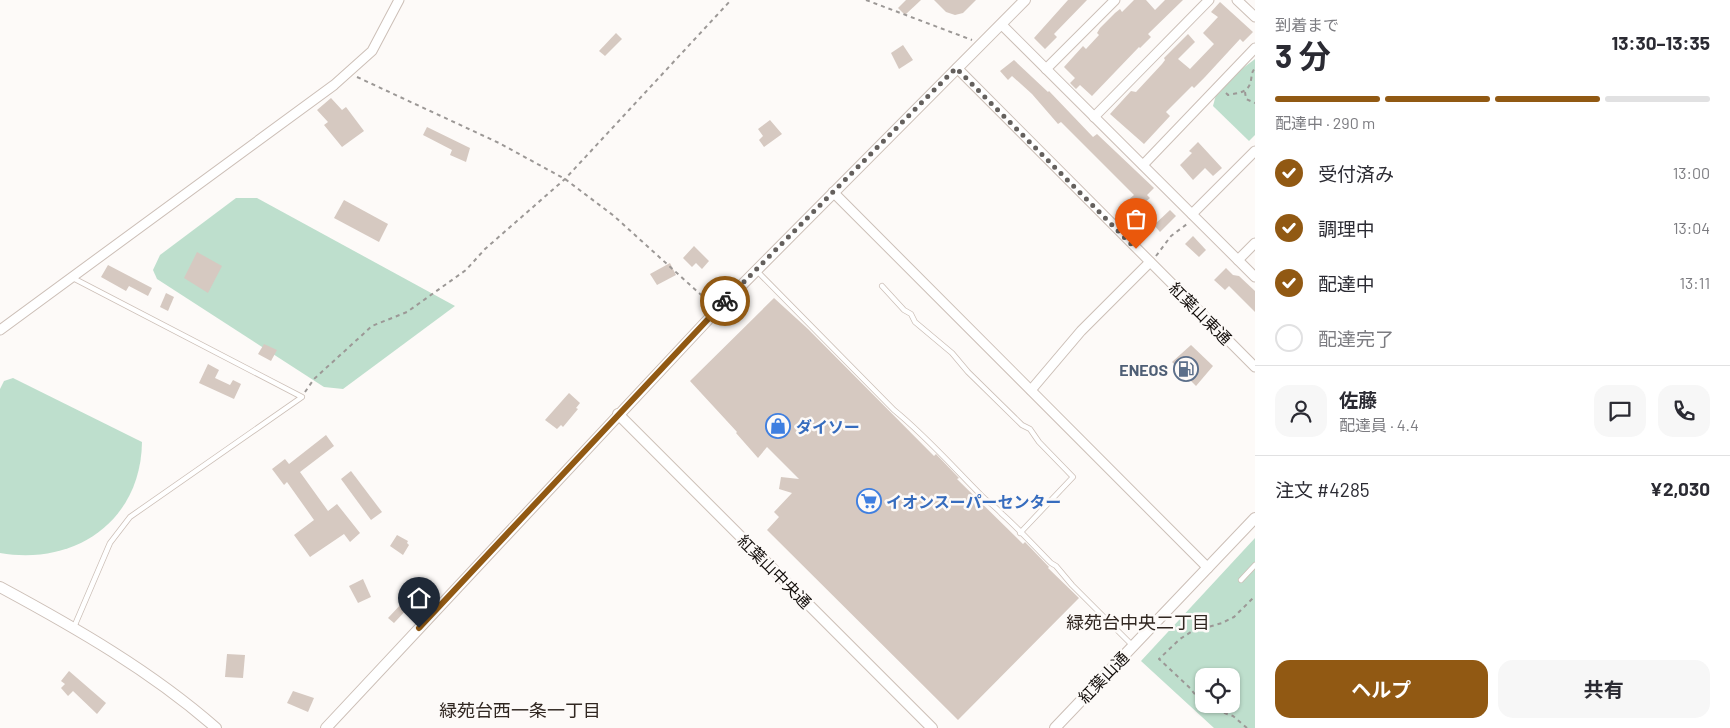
<!DOCTYPE html>
<html lang="ja">
<head>
<meta charset="utf-8">
<style>
  :root { --surface:#fff; --page:#f7f7f7; --text:#2b2b33; --muted:#7c7c81; --line:#e1e1e2; --accent:#915913 }
  body { margin:0; font-family:Barlow,"Noto Sans JP",sans-serif; background:var(--page); color:var(--text); height:100vh; display:flex; flex-direction:column; font-size:19px; white-space:nowrap }
  * { box-sizing:border-box; margin:0 }
  p { font-size:16px; color:var(--muted) }
  .icon { flex:none; width:28px; height:28px; fill:none; stroke:currentColor; stroke-width:2; stroke-linecap:round; stroke-linejoin:round }
  .map { position:relative; flex:1; overflow:hidden }
  .drawer { display:flex; flex-direction:column; background:var(--surface); width:475px }
  .drawer>* { flex:none }
  .tools { position:absolute; left:1195px; top:668px; display:grid; gap:10px }
  .tools a { display:grid; place-items:center; width:45px; height:45px; border-radius:10px; background:var(--surface); box-shadow:0 1px 4px #0004; font-size:25px }
  .pin { position:absolute; display:grid; place-items:center; width:42px; height:42px; color:#fff; margin:-51px -21px; border-radius:50% 50% 50% 0; rotate:-45deg; box-shadow:0 0 5px #0007 }
  .pin .icon { rotate:45deg }
  .courier { position:absolute; display:grid; place-items:center; width:50px; height:50px; margin:-25px; border:4px solid #915913; border-radius:50%; background:#fff; color:#222; box-shadow:0 1px 6px #0007 }
  .head em { font-style:normal; font-weight:700 }
  .head div { display:flex; flex-direction:column-reverse }
  .head { display:flex; align-items:center; justify-content:space-between; height:85px; padding:0 20px }
  h1 { font-size:32px; font-weight:700; line-height:38px }
  .bar { display:grid; grid-template-columns:repeat(4,1fr); gap:8px 5px; align-content:center; height:60px; padding:0 20px }
  .bar i { height:6px; border-radius:4px; background:var(--line) }
  .bar .selected { background:var(--accent) }
  .bar p { grid-column:span 4 }
  .line { display:flex; align-items:center; gap:12px; padding:0 20px; border-top:1px solid var(--line) }
  .line div { flex:1 }
  .round { display:grid; place-items:center; flex:none; width:52px; height:52px; border-radius:15px; background:var(--page) }
  ol { padding:0 20px; list-style:none }
  li { display:flex; align-items:center; gap:15px; height:55px }
  li p { margin-inline-start:auto }
  li .icon { padding:5px; border-radius:50%; background:var(--accent); color:#fff; stroke-width:4 }
  li:last-child { color:var(--muted) }
  li i { width:28px; height:28px; border:2px solid var(--line); border-radius:50% }
  .cta { display:flex; gap:10px; margin-top:auto; padding:10px 20px }
  .cta a { flex:1; height:58px; border-radius:15px; background:var(--accent); color:#fff; font-size:20px; font-weight:700; line-height:58px; text-align:center }
  .cta a+a { background:var(--page); color:var(--text) }
  main { display:flex; flex:1; min-height:0 }
  .map>svg:first-child { display:block }
  .green { fill:#bedfcd; fill-rule:evenodd }
  .building { fill:#d6c9c1 }
  .lines { fill:none; stroke-linecap:round; stroke-linejoin:round }
  .service-casing { stroke:#ccbfb7; stroke-width:6 }
  .minor-casing { stroke:#ccbfb7; stroke-width:11 }
  .tertiary-casing { stroke:#ccbfb7; stroke-width:12 }
  .path { stroke:#9c9896; stroke-width:2; stroke-dasharray:4 4; stroke-linecap:butt }
  .service { stroke:#fff; stroke-width:4.5 }
  .minor { stroke:#fff; stroke-width:9 }
  .tertiary { stroke:#fff; stroke-width:10 }
  .done { stroke:#64605d; stroke-width:5; stroke-dasharray:0 9 }
  .route { stroke:#915913; stroke-width:6 }
  .labels { text-anchor:middle; dominant-baseline:central; stroke-width:5; stroke-linejoin:round; paint-order:stroke }
  .street-label { font-size:16px; fill:#120d0a; stroke:#fdfaf8 }
  .service-label { font-size:16px; font-weight:bold; fill:#4e5e75; stroke:#fdfaf8; text-anchor:end }
  .shop-label { font-size:16px; font-weight:bold; fill:#366cbe; stroke:#fdfaf8; text-anchor:start }
  .neighbourhood-label { font-size:18px; fill:#312721; stroke:#fdfaf8 }
</style>
</head>
<body>
<main>
<div class="map">
<svg width="1255" height="728" viewBox="0 0 1255 728">
  <rect width="100%" height="100%" fill="#fdfaf8"/>
  <g class="green">
    <polygon points="1255,59 1255,135 1249,141 1213,106 1218,87"/>
    <polygon points="236,198 257,198 455,306 343,389 324,387 157,279 153,270 160,255"/>
    <path d="M 13,378 L 142,442 C 141,521 75,566 0,553 L 0,389 L 4,381 Z"/>
    <path d="M 1255,538 L 1255,728 L 1214,728 L 1141,661 ZM 1204,676 L 1231,676 L 1231,704 L 1204,704 Z"/>
  </g>
  <g class="building">
    <polygon points="906,0 921,0 905,15 898,8"/>
    <polygon points="934,0 976,0 963,13 955,15 946,12"/>
    <polygon points="1068,0 1087,0 1054,34 1057,37 1045,49 1034,38"/>
    <polygon points="1134,0 1146,0 1155,10 1165,0 1183,0 1148,34 1151,37 1140,48 1139,47 1092,96 1080,85 1076,89 1070,83 1075,78 1064,67 1083,46 1086,49 1099,35 1097,33 1100,28 1115,13 1120,9 1122,12"/>
    <polygon points="1220,2 1253,32 1243,42 1240,39 1205,77 1194,88 1192,86 1166,112 1170,116 1144,144 1110,114 1131,91 1136,92 1162,64 1165,60 1164,58 1188,34 1195,42 1178,59 1190,69 1214,44 1203,33 1218,17 1211,12"/>
    <polygon points="616,33 622,39 605,56 599,51"/>
    <polygon points="903,45 913,60 899,69 891,53"/>
    <polygon points="1014,60 1048,92 1049,91 1093,137 1097,134 1154,188 1147,195 1150,198 1137,209 1128,200 1134,195 1061,122 1058,124 1032,94 1012,76 1008,80 1000,71"/>
    <polygon points="331,98 342,110 346,107 364,131 342,147 324,125 328,122 317,110"/>
    <polygon points="770,120 782,134 764,147 759,140 763,136 758,129"/>
    <polygon points="427,127 470,148 466,162 450,155 452,150 423,135"/>
    <polygon points="1198,142 1222,168 1213,176 1205,168 1193,180 1180,165 1192,153 1189,151"/>
    <polygon points="344,200 388,224 379,242 334,218"/>
    <polygon points="1170,210 1176,216 1160,232 1154,225"/>
    <polygon points="1193,236 1206,250 1199,257 1185,244"/>
    <polygon points="694,246 709,261 702,269 696,263 692,267 683,258"/>
    <polygon points="197,252 222,266 208,293 184,278"/>
    <polygon points="670,263 676,275 657,285 650,274"/>
    <polygon points="108,265 152,288 148,296 129,286 126,291 101,277"/>
    <polygon points="1226,268 1233,275 1239,276 1255,291 1255,312 1229,286 1225,290 1214,280"/>
    <polygon points="166,293 174,297 168,311 160,307"/>
    <polygon points="774,298 808,329 934,456 936,454 959,478 957,479 1023,544 1025,542 1049,567 1048,568 1079,598 958,720 767,530 779,517 774,512 792,493 779,489 781,477 799,479 767,447 758,458 736,433 737,432 690,381"/>
    <polygon points="264,344 277,350 271,361 258,354"/>
    <polygon points="1191,345 1213,366 1196,386 1172,362"/>
    <polygon points="208,364 219,370 215,378 230,385 233,380 241,384 234,399 199,383"/>
    <polygon points="569,393 580,403 576,408 578,409 563,427 561,425 557,429 545,420"/>
    <polygon points="326,435 334,446 300,472 328,511 337,504 360,533 350,542 344,534 310,557 294,535 314,520 287,482 284,485 272,469 285,459 289,464"/>
    <polygon points="351,471 382,512 371,520 341,479"/>
    <polygon points="397,535 408,541 407,543 409,545 403,555 390,546"/>
    <polygon points="363,579 371,597 358,603 349,586"/>
    <polygon points="416,581 426,589 394,623 388,618 404,601 401,598"/>
    <polygon points="227,654 245,655 243,678 225,677"/>
    <polygon points="69,671 106,703 97,714 73,691 68,696 61,688 65,684 61,681"/>
    <polygon points="293,691 314,698 308,712 287,703"/>
  </g>
  <g class="lines">
    <defs>
      <g id="service">
        <path d="M 756,270 L 894,410 C 926,436 953,467 982,496 C 988,502 996,507 1002,514 C 1019,529 1035,547 1051,563 L 1056,566 L 1072,585 L 1133,646"/>
        <polyline points="71,277 302,397 130,517 110,543 74,627"/>
        <polyline points="882,286 904,310 911,314 915,322 952,353 968,372 1022,425 1030,429 1039,442 1073,477 1020,533"/>
        <polyline points="1241,580 1255,565"/>
      </g>
      <g id="minor">
        <polyline points="1237,0 1255,17"/>
        <polyline points="1002,25 1255,277"/>
        <polyline points="957,68 1255,367"/>
        <polyline points="1046,69 1115,0"/>
        <polyline points="1094,117 1209,0"/>
        <polyline points="1143,165 1255,48"/>
        <polyline points="833,192 1208,568"/>
        <polyline points="1192,214 1255,151"/>
        <polyline points="1238,260 1255,243"/>
        <polyline points="0,330 334,85 372,51 399,0"/>
        <polyline points="1031,390 1081,331 1150,262"/>
      </g>
      <g id="tertiary">
        <polyline points="618,414 932,728"/>
        <path d="M 0,587 C 76,628 151,671 216,728"/>
        <polyline points="326,728 717,310 1025,0"/>
        <polyline points="1055,728 1255,518"/>
      </g>
    </defs>
    <use href="#service" class="service-casing"/>
    <use href="#minor" class="minor-casing"/>
    <use href="#tertiary" class="tertiary-casing"/>
    <g class="path">
      <polyline points="866,0 972,40"/>
      <polyline points="357,77 499,143 565,179 614,216 710,303"/>
      <polyline points="1245,92 1246,99 1255,103"/>
      <path d="M 1226,93 L 1228,95 C 1238,93 1249,93 1251,80 C 1252,75 1251,73 1255,68"/>
      <polyline points="1156,256 1171,236 1187,224"/>
      <polyline points="305,392 314,379 372,326 407,312 466,270 485,249 565,179 731,0"/>
      <polyline points="1247,728 1233,716 1204,706 1190,688 1159,659 1180,639 1191,632 1222,623 1234,617 1255,596"/>
    </g>
    <use href="#service" class="service"/>
    <use href="#minor" class="minor"/>
    <use href="#tertiary" class="tertiary"/>
  </g>
  <g class="lines">
    <polyline class="done" points="725,301 956,68 1136,249"/>
    <polyline class="route" points="419,628 725,301"/>
  </g>
  <defs>
    <symbol id="fuel-ring" viewBox="-11 -11 22 22"><circle r="9.5" fill="#fdfaf8" stroke="#5c6f8a" stroke-width="1.5"/><path d="M-5.5-6h7V0h2V4h1.3V-2.5L3-4.5l.8-.8L6-3V5H2.5V1h-1V6h-7ZM-4.2-4.7v3.2H.2V-4.7Z" fill="#5c6f8a"/></symbol>
    <symbol id="shop-ring" viewBox="-11 -11 22 22"><circle r="9.5" fill="#fdfaf8" stroke="#3f7fe0" stroke-width="1.5"/><path d="M-5-2.5h2.3a2.7 3.5 0 0 1 5.4 0H5L5.5 6h-11ZM-1.5-2.5h3a1.5 2.3 0 0 0-3 0Z" fill="#3f7fe0"/></symbol>
    <symbol id="supermarket-ring" viewBox="-11 -11 22 22"><circle r="9.5" fill="#fdfaf8" stroke="#3f7fe0" stroke-width="1.5"/><path d="M-6-5.5h2.5l.6 2H6L4.5 2H-2.5L-4.4-4H-6ZM-1.5 3.2a1.3 1.3 0 1 0 .1 0ZM3 3.2a1.3 1.3 0 1 0 .1 0Z" fill="#3f7fe0"/></symbol>
  </defs>
  <g fill-rule="evenodd">
    <use href="#fuel-ring" x="1172" y="355" width="28" height="28"/>
    <use href="#shop-ring" x="764" y="412" width="28" height="28"/>
    <use href="#supermarket-ring" x="855" y="487" width="28" height="28"/>
  </g>
  <g class="labels">
    <g class="street-label">
      <text transform="translate(1201 313) rotate(45)">紅葉山東通</text>
      <text transform="translate(775 571) rotate(45)">紅葉山中央通</text>
      <text transform="translate(1103 677) rotate(-46)">紅葉山通</text>
    </g>
    <g class="service-label">
      <text x="1168" y="369">ENEOS</text>
    </g>
    <g class="shop-label">
      <text x="796" y="426">ダイソー</text>
      <text x="886" y="501">イオンスーパーセンター</text>
    </g>
    <g class="neighbourhood-label">
      <text x="1138" y="622">緑苑台中央二丁目</text>
      <text x="520" y="710">緑苑台西一条一丁目</text>
    </g>
  </g>
</svg>
<div class="tools">
<a><svg class="icon" aria-label="locate" viewBox="0 0 24 24"><circle cx="12" cy="12" r="6"/><path d="M12 2v4M12 18v4M2 12h4M18 12h4"/></svg></a>
</div>
<div class="pin" style="left:1136px;top:249px;background:#ea580c"><svg class="icon" aria-label="bag" viewBox="0 0 24 24"><path d="M5 8h14l-1 12H6zM9 8a3 3 0 0 1 6 0"/></svg></div>
<div class="pin" style="left:419px;top:628px;background:#1f2937"><svg class="icon" aria-label="home" viewBox="0 0 24 24"><path d="M3 11l9-7 9 7M6 9v11h12V9"/></svg></div>
<div class="courier" style="left:725px;top:301px"><svg class="icon" aria-label="bike" viewBox="0 0 24 24"><circle cx="6" cy="16" r="4"/><circle cx="18" cy="16" r="4"/><path d="M6 16l4-8h5l3 8M10 8l3 8H6M13 5h3"/></svg></div>
</div>
<section class="drawer">
<div class="head"><div><h1>3 分</h1><p>到着まで</p></div><em>13:30–13:35</em></div>
<div class="bar"><i class="selected"></i><i class="selected"></i><i class="selected"></i><i></i><p>配達中 · 290 m</p></div>
<ol>
<li><svg class="icon" aria-label="check" viewBox="0 0 24 24"><path d="M5 12l5 5 9-10"/></svg>受付済み<p>13:00</p></li>
<li><svg class="icon" aria-label="check" viewBox="0 0 24 24"><path d="M5 12l5 5 9-10"/></svg>調理中<p>13:04</p></li>
<li><svg class="icon" aria-label="check" viewBox="0 0 24 24"><path d="M5 12l5 5 9-10"/></svg>配達中<p>13:11</p></li>
<li><i></i>配達完了</li>
</ol>
<div class="line" style="height:90px"><a class="round"><svg class="icon" aria-label="person" viewBox="0 0 24 24"><circle cx="12" cy="8" r="4"/><path d="M4 21q1-7 8-7t8 7"/></svg></a><div><b>佐藤</b><p>配達員 · 4.4</p></div><a class="round"><svg class="icon" aria-label="chat" viewBox="0 0 24 24"><path d="M4 5h16v11H9l-5 4z"/></svg></a><a class="round"><svg class="icon" aria-label="phone" viewBox="0 0 24 24"><path d="M5 4h4l2 5-3 2q2 4 5 5l2-3 5 2v4C11 20 4 13 5 4z"/></svg></a></div>
<div class="line" style="height:65px"><div>注文 #4285</div><b>¥2,030</b></div>
<div class="cta"><a>ヘルプ</a><a>共有</a></div>
</section>
</main>
</body>
</html>
